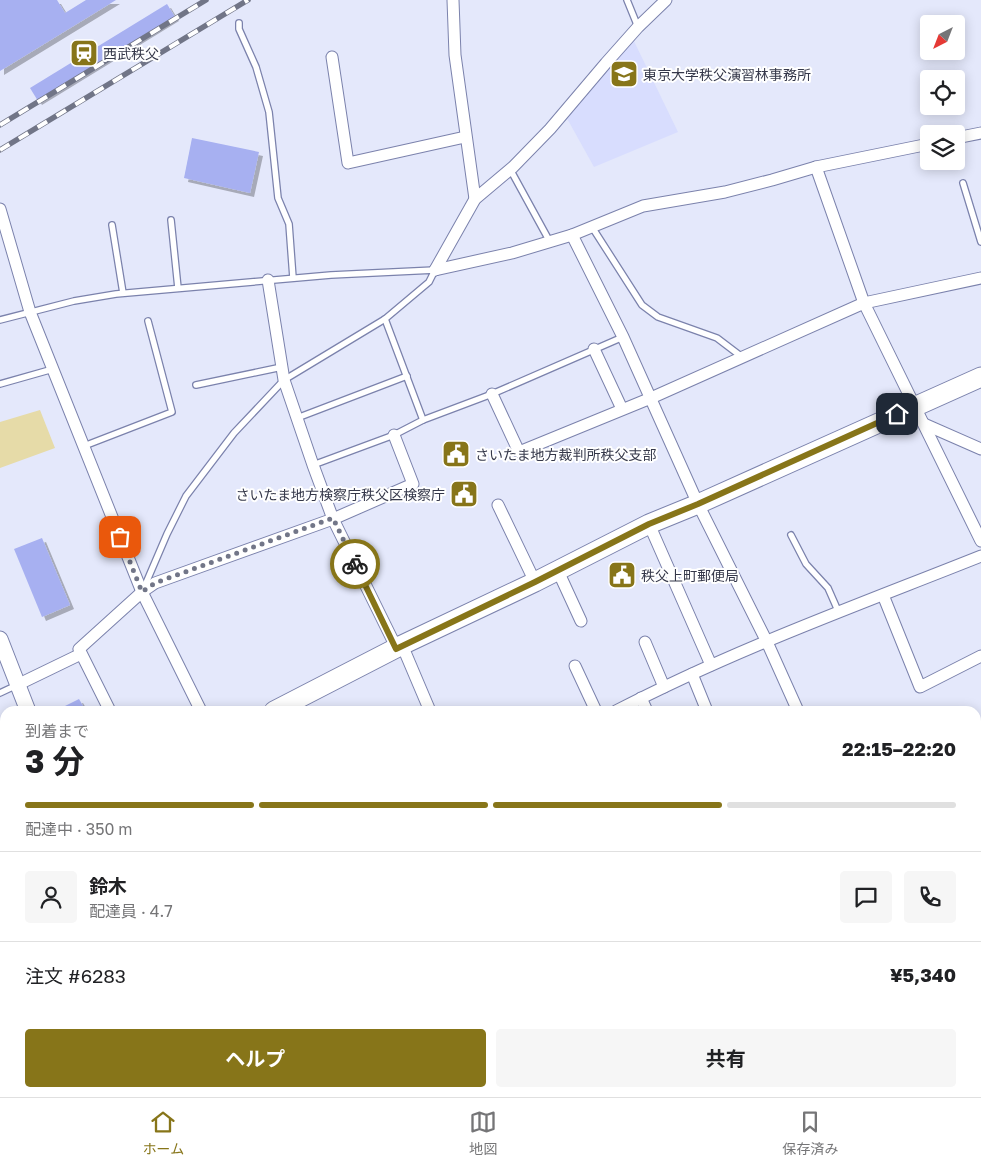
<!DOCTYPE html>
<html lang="ja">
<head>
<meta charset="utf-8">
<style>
  :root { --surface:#fff; --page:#f6f6f6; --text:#202124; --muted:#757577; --line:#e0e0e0; --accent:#877519 }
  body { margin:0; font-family:"Golos Text","Noto Sans JP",sans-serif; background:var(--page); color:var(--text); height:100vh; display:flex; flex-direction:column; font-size:19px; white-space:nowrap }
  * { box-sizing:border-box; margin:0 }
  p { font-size:16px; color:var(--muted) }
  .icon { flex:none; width:28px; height:28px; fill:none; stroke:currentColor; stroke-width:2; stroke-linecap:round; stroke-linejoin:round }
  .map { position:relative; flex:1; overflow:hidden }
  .sheet { position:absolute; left:0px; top:706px; width:981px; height:391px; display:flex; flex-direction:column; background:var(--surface); border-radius:15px 15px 0 0; box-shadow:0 2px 12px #0003 }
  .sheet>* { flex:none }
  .needle { width:32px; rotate:222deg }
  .tools { position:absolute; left:920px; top:15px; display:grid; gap:10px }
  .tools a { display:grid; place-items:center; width:45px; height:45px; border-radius:5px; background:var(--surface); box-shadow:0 2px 12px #0003; font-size:25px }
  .pin { position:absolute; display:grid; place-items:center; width:42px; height:42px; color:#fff; margin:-21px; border-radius:10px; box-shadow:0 2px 8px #0006 }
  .courier { position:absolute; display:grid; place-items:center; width:50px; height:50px; margin:-25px; border:4px solid #877519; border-radius:50%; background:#fff; color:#222; box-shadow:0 1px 6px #0007 }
  .headline em { font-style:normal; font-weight:700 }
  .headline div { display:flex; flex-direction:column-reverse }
  .headline { display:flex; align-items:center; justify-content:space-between; height:85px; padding:0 25px }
  h1 { font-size:32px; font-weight:700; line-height:38px }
  .bar { display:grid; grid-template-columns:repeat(4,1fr); gap:8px 5px; align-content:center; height:60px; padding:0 25px }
  .bar i { height:6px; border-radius:4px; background:var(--line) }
  .bar .selected { background:var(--accent) }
  .bar p { grid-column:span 4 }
  .line { display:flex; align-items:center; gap:12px; padding:0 25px; border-top:1px solid var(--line) }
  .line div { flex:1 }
  .round { display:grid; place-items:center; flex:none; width:52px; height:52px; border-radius:5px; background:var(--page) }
  .primary-button { display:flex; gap:10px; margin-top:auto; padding:10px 25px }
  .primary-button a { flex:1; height:58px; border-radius:5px; background:var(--accent); color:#fff; font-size:20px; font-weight:700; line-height:58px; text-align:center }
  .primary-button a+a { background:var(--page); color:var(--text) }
  .menu { display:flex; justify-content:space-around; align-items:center; height:70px; border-top:1px solid var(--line); background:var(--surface); font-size:14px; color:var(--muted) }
  .menu a { display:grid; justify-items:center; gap:2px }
  .menu .selected { color:var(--accent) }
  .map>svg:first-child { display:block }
  .built { fill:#d8ddfe }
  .green { fill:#e6dba8 }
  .building { fill:#a7b0f1; filter:url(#shadow) }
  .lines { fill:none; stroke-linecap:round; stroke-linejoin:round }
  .service-casing { stroke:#7b82ac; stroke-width:8 }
  .minor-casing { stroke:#7b82ac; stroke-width:13 }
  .tertiary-casing { stroke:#7b82ac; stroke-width:17 }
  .primary-casing { stroke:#7b82ac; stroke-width:21 }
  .service { stroke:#fff; stroke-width:5.5 }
  .minor { stroke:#fff; stroke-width:11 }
  .tertiary { stroke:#fff; stroke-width:15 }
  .primary { stroke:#fff; stroke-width:19 }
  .rail-casing { stroke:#717587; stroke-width:5.5 }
  .rail { stroke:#fff; stroke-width:4; stroke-dasharray:11; stroke-linecap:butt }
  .done { stroke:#727688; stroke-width:5; stroke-dasharray:0 9 }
  .route { stroke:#877519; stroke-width:6 }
  .labels { text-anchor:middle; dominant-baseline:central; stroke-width:4; stroke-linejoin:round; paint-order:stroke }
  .poi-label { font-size:14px; fill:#35384a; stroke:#fff; text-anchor:start }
</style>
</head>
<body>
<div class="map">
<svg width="981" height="1097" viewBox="0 0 981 1097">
  <defs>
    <filter id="shadow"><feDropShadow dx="4" dy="4" stdDeviation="0" flood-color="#0004"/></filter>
  </defs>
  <rect width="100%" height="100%" fill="#e4e8fb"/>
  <g class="built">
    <polygon points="631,35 678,132 594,167 564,113"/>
    <polygon points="981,787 981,1097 870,1097 868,1093 976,1092 976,790"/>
  </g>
  <polygon class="green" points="40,410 55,448 0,468 0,422"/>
  <g class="building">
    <polygon points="0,0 57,0 65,13 86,0 116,0 0,71"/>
    <polygon points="167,4 175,17 38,101 30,88"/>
    <polygon points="192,138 259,152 250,193 184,178"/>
    <polygon points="42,538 70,605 42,617 14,549"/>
    <polygon points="79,699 86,711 55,711"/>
  </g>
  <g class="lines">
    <defs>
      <g id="service">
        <polyline points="627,0 638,27"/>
        <polyline points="239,23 239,29 256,67 269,112 278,198 289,224 293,278"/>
        <polyline points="510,169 550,242"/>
        <polyline points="963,183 981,242"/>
        <polyline points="171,220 178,288"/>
        <polyline points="112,225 123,293"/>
        <polyline points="592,227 642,305 658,317 717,338 742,357"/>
        <polyline points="385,319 423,420"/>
        <polyline points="0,320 74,301 116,294 331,275 435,270 429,282 385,319 284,380 234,433 186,496 167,534 143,590"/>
        <polyline points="0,384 53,369"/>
        <polyline points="196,385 282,367"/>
        <polyline points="297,418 407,376"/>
        <polyline points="84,446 172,412 148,321"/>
        <polyline points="313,465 394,435 423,420 492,394 623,337"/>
        <polyline points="791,535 806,564 828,588 839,613"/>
        <polyline points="0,693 17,685"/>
        <polyline points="59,1092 63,1097"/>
        <polyline points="8,1097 18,1092"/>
        <polyline points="309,1097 322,1092"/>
      </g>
      <g id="minor">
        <polyline points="453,0 455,55 475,199"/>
        <polyline points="332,57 348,163 465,137"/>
        <polyline points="956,138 981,133"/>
        <polyline points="816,167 864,303 981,541"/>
        <polyline points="0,209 30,312 142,592 201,711"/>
        <polyline points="572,235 623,337 698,504 767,642 798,711"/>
        <polyline points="435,270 512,253 572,235 643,206 725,192 772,180 816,167 929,144"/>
        <polyline points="435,270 475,199 513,167 550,129 606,63 638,27 666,0"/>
        <polyline points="268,280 284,380 313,465 333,519 397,649"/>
        <polyline points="594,349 622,409"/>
        <polyline points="492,394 519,452 651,398 864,303 981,278"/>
        <polyline points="924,424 981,449"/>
        <polyline points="498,505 535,582"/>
        <polyline points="649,524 711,665"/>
        <polyline points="558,571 581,621"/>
        <polyline points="883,595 920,687 981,656"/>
        <polyline points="645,642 664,687"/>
        <polyline points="402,645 430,711"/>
        <polyline points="575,666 596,711"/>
        <polyline points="692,674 707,711"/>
        <polyline points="17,685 81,654"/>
        <polyline points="641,698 647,711"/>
        <polyline points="110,711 79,649 142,592 155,583 333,519 413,484 394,435"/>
        <path d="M 616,711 C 733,650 858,605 981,556"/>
        <polyline points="976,790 981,787"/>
        <polyline points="0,989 5,988"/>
        <polyline points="976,1075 981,1073"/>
        <polyline points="247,1092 248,1097"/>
        <polyline points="358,1092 360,1097"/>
        <polyline points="451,1092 452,1097"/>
        <polyline points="588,1092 590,1097"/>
        <polyline points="867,1092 869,1097"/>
        <polyline points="649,1097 663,1092"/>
        <polyline points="929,1097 939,1092"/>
      </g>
      <g id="tertiary">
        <polyline points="0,639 28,711"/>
        <polyline points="163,1092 164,1097"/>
      </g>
      <g id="primary">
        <polyline points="274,711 402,645 535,582 649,524 698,504 981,377"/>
        <polyline points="0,858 5,855"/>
      </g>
    </defs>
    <use href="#service" class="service-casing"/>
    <use href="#minor" class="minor-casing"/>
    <use href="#tertiary" class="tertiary-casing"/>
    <use href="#primary" class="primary-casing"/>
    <use href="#service" class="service"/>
    <use href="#minor" class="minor"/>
    <use href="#tertiary" class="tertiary"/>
    <use href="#primary" class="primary"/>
    <defs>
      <g id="rail">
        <polyline points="0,125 206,0"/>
        <polyline points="0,150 248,0"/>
      </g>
    </defs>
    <use href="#rail" class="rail-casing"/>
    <use href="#rail" class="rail"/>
  </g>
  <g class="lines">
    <polyline class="done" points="120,537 142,592 155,583 333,518 355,564"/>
    <polyline class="route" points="355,564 396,649 535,582 649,524 698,504 897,414"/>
  </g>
  <defs>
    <symbol id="station-square" viewBox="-11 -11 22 22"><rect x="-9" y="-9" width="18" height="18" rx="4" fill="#877519" stroke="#fff"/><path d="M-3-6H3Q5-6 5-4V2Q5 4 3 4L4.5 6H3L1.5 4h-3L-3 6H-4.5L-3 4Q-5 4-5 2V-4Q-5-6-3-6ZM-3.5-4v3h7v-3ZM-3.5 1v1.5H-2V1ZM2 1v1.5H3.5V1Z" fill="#fff"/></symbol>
    <symbol id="university-square" viewBox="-11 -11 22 22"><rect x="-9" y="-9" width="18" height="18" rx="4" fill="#877519" stroke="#fff"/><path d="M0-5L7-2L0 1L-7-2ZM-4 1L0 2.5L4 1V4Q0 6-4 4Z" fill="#fff"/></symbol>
    <symbol id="civic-square" viewBox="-11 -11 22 22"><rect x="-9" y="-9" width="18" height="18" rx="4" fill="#877519" stroke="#fff"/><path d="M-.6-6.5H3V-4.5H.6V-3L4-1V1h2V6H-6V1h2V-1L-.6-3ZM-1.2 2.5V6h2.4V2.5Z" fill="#fff"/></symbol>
  </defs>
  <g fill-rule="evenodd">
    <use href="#station-square" x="68" y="37" width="32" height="32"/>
    <use href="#university-square" x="608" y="58" width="32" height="32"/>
    <use href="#civic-square" x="440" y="438" width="32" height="32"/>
    <use href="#civic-square" x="448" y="478" width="32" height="32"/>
    <use href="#civic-square" x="606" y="559" width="32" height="32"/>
  </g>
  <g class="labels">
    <g class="poi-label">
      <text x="103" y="53">西武秩父</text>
      <text x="643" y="74">東京大学秩父演習林事務所</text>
      <text x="475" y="454">さいたま地方裁判所秩父支部</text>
      <text x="445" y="494" text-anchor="end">さいたま地方検察庁秩父区検察庁</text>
      <text x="641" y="575">秩父上町郵便局</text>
    </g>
  </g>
</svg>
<div class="tools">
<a><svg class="needle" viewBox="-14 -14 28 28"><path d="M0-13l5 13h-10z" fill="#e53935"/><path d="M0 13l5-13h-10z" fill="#757577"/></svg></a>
<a><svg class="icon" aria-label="locate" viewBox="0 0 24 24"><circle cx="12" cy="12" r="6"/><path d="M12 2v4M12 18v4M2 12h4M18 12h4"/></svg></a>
<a><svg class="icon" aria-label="layers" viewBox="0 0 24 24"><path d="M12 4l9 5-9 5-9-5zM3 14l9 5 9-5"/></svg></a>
</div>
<div class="pin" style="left:120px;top:537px;background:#ea580c"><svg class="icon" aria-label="bag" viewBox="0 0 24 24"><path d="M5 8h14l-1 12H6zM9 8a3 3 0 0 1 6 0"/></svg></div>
<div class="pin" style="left:897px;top:414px;background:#1f2937"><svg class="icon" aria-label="home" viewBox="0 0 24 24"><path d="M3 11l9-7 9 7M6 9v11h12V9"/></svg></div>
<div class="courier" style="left:355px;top:564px"><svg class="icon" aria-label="bike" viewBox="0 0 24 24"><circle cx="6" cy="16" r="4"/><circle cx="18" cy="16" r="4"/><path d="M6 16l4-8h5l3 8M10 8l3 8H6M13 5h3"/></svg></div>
<section class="sheet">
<div class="headline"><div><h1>3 分</h1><p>到着まで</p></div><em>22:15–22:20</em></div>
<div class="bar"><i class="selected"></i><i class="selected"></i><i class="selected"></i><i></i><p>配達中 · 350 m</p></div>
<div class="line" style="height:90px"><a class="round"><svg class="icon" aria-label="person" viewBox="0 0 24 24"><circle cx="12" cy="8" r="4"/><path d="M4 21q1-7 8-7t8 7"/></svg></a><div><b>鈴木</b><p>配達員 · 4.7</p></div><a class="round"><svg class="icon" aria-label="chat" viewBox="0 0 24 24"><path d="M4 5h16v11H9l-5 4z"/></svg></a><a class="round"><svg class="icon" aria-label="phone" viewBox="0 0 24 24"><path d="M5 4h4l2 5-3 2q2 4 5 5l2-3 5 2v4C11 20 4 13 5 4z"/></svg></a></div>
<div class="line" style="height:65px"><div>注文 #6283</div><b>¥5,340</b></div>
<div class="primary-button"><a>ヘルプ</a><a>共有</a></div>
</section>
</div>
<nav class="menu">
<a class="selected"><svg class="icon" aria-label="home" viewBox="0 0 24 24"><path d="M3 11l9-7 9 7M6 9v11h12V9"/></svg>ホーム</a>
<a><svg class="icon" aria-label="map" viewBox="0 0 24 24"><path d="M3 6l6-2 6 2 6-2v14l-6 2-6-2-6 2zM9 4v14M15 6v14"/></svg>地図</a>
<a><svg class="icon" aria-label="saved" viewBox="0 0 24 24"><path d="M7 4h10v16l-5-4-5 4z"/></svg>保存済み</a>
</nav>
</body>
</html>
